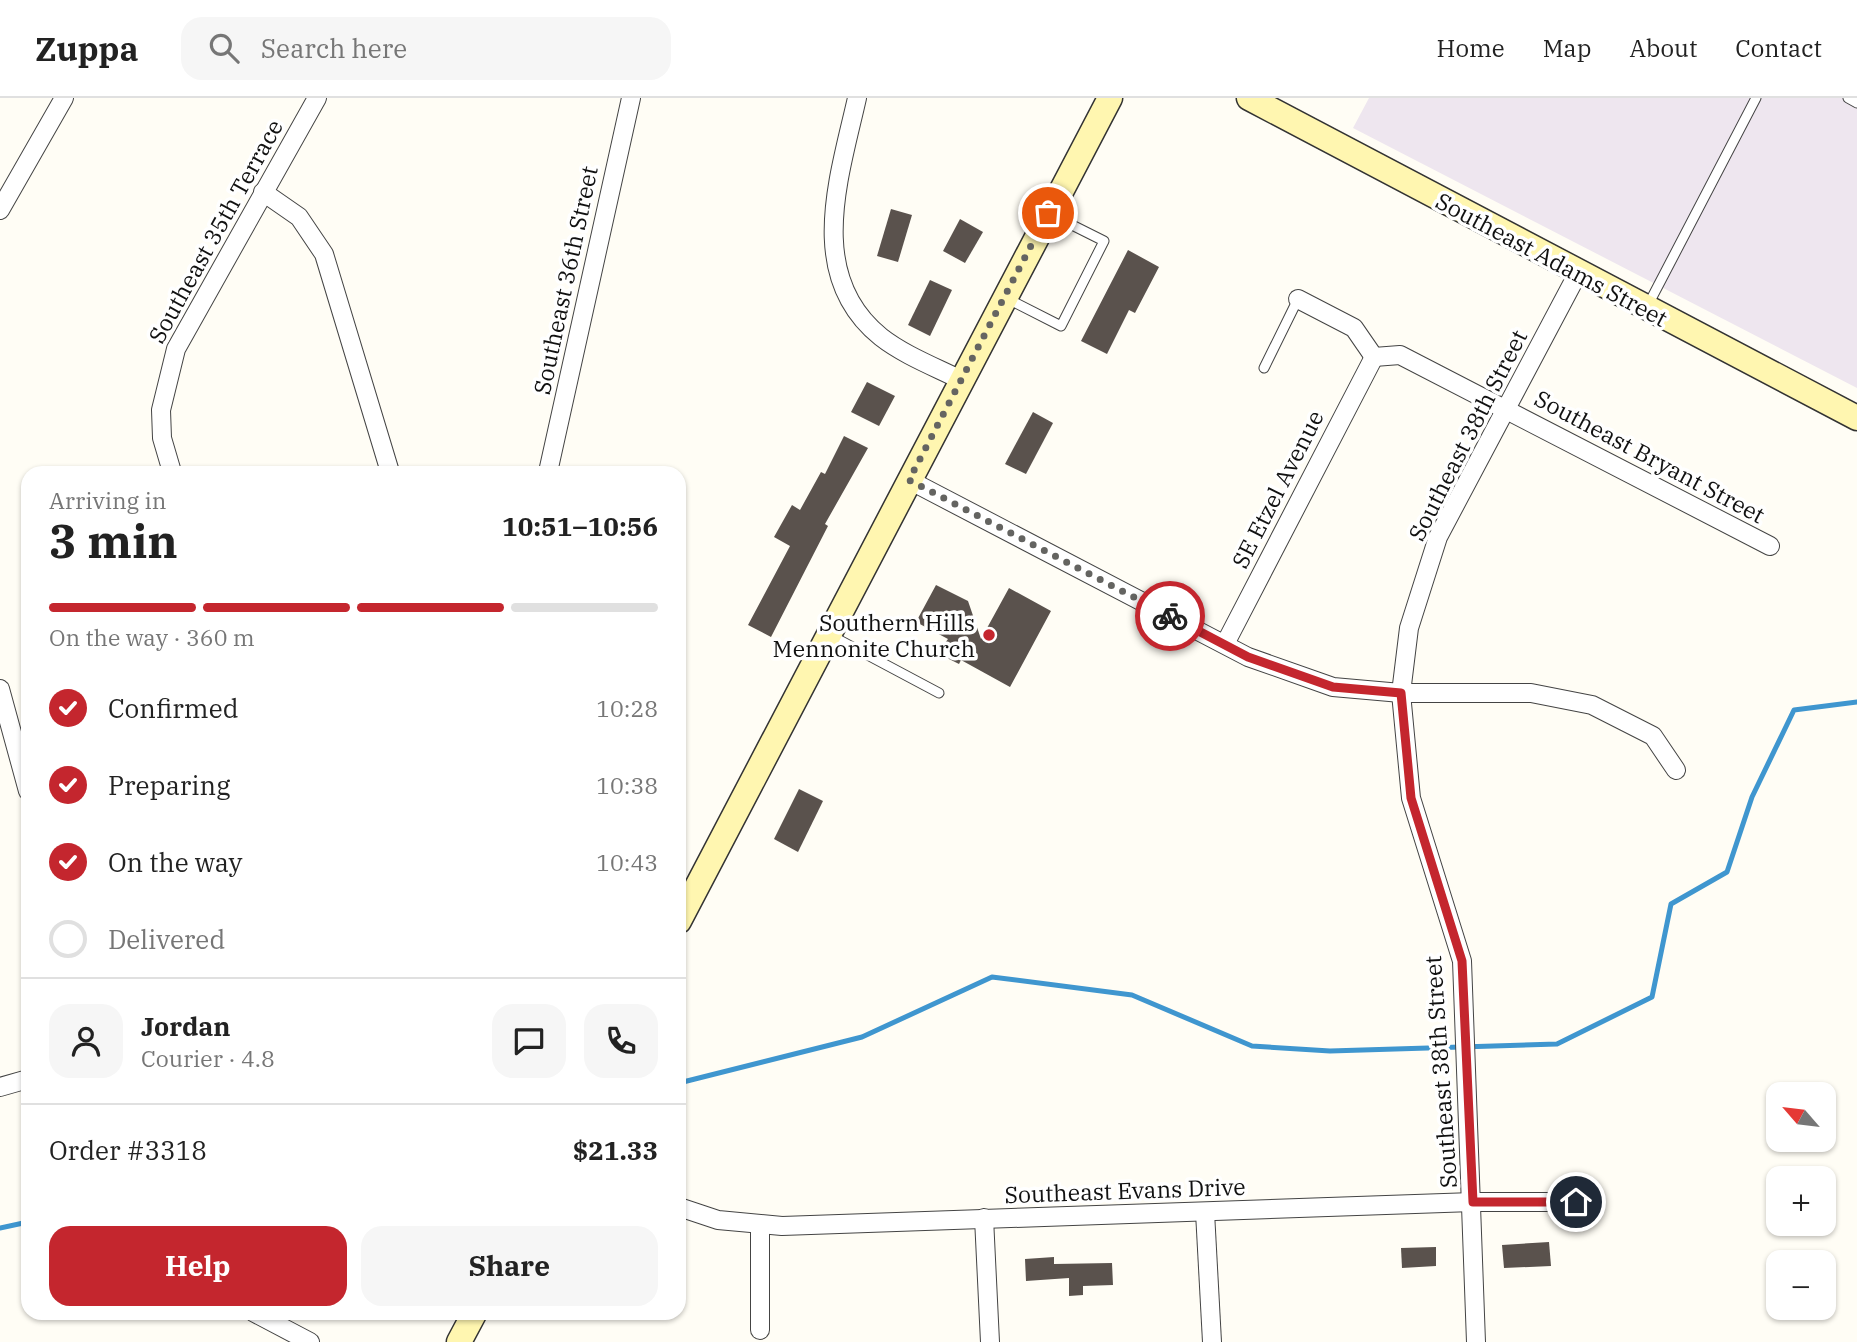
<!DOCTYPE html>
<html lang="en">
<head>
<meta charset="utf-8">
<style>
  :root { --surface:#fff; --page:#f6f6f6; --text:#222; --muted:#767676; --line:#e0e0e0; --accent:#c4262e }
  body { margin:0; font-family:"IBM Plex Serif",serif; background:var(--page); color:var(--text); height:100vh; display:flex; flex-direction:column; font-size:26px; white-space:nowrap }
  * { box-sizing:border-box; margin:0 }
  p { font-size:23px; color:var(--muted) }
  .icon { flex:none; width:38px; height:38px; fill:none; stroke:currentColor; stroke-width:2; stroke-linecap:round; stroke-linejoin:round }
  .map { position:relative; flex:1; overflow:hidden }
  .side { position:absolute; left:21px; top:368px; width:665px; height:854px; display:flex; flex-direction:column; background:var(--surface); border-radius:21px; box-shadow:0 2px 5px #0004 }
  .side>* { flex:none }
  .needle { width:46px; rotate:298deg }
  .tools { position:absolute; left:1766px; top:984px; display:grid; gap:14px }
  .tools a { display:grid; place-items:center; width:70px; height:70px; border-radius:14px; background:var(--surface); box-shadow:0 2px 5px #0004; font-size:35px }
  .pin { position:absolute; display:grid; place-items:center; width:60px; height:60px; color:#fff; margin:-30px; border:4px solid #fff; border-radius:50%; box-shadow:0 2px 7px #0007 }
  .courier { position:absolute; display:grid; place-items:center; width:70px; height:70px; margin:-35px; border:5px solid #c4262e; border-radius:50%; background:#fff; color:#222; box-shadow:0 2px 9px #0007 }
  .overview em { font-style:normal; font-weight:800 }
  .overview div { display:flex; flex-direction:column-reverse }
  .overview { display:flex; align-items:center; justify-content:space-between; height:119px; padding:0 28px }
  h1 { font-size:46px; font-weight:800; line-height:52px }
  .bar { display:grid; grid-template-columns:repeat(4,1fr); gap:10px 7px; align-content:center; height:84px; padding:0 28px }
  .bar i { height:9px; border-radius:5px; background:var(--line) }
  .bar .on { background:var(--accent) }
  .bar p { grid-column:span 4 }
  .line { display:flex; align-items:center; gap:18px; padding:0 28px; border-top:2px solid var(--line) }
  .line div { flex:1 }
  .round { display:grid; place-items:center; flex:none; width:74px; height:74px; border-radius:21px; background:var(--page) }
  ol { padding:0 28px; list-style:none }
  li { display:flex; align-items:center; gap:21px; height:77px }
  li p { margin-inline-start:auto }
  li .icon { padding:7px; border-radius:50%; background:var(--accent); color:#fff; stroke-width:4 }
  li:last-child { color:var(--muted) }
  li i { width:38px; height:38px; border:4px solid var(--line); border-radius:50% }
  .primary-button { display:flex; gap:14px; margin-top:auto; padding:14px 28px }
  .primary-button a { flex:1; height:80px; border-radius:21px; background:var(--accent); color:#fff; font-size:28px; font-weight:800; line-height:80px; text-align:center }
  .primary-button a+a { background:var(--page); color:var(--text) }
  header { display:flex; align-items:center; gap:42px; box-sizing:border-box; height:98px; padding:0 35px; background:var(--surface); border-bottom:2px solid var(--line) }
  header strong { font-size:33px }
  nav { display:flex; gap:38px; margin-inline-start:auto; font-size:24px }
  .search { width:490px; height:63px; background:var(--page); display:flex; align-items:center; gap:18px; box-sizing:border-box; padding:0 24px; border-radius:21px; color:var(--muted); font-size:26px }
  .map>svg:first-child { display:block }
  .industrial { fill:#eee6ef }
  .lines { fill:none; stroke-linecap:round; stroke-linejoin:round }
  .stream { stroke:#3f96cf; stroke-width:5 }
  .building { fill:#5a524d }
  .service-casing { stroke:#444; stroke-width:11 }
  .minor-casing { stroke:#444; stroke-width:20 }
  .secondary-casing { stroke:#333; stroke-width:27 }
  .service { stroke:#fff; stroke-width:9 }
  .minor { stroke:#fff; stroke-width:18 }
  .secondary { stroke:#fff6b0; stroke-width:24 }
  .done { stroke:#646461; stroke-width:7; stroke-dasharray:0 12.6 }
  .route { stroke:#c4262e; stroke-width:9 }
  .poi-dot { fill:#c4262e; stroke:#fff; stroke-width:2.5 }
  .labels { text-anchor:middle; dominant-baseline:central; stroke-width:7; stroke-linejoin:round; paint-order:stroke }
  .street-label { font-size:23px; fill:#111; stroke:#fff }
  .poi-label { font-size:23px; fill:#111; stroke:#fff; text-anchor:end }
</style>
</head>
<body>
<header>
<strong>Zuppa</strong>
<div class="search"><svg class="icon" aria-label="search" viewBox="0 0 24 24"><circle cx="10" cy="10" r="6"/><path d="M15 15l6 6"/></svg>Search here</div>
<nav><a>Home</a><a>Map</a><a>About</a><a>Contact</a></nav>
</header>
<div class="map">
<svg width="1857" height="1244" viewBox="0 0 1857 1244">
  <rect width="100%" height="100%" fill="#fffdf5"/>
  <polygon class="industrial" points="1369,0 1857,0 1857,290 1353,30"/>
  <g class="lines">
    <g class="stream">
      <polyline points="679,985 862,939 992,879 1132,897 1252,948 1330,953 1557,946 1652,899 1671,806 1727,774 1752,699 1794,612 1857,604"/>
      <polyline points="0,1130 28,1124"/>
    </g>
  </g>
  <g class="building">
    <polygon points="891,111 912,117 898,164 877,158"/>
    <polygon points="960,121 983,134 965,165 943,153"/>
    <polygon points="1128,152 1159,169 1135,215 1129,212 1107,256 1081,243"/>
    <polygon points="930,182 952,192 930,238 908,227"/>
    <polygon points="867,284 895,298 879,328 851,314"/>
    <polygon points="1033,314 1053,325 1026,376 1005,366"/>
    <polygon points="844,338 868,350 825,426 828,428 771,539 748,527 790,448 774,439 792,407 800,412 821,374 825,376"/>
    <polygon points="936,487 968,503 981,541 1009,490 1051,513 1010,589 961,562 959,566 947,560 953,549 945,545 948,541 916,524"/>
    <polygon points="799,691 823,703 798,754 774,741"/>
    <polygon points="1549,1144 1551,1168 1504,1170 1502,1147"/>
    <polygon points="1436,1149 1436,1168 1402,1170 1401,1150"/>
    <polygon points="1054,1159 1054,1166 1112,1165 1113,1187 1083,1188 1083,1197 1069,1198 1069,1180 1026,1183 1025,1161"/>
  </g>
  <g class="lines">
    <defs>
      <g id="service">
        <polyline points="1848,0 1857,5"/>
        <polyline points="1006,200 1061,228 1104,143 1052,117"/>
        <polyline points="1647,209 1756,0"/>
        <polyline points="1264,270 1298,201"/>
        <polyline points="830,537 939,595"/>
      </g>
      <g id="minor">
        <path d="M 857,0 C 839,80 805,178 881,239 C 904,257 935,269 961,282"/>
        <polyline points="263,94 299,119 324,156 390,374"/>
        <polyline points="0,112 64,0"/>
        <polyline points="1298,201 1354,230 1374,259"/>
        <polyline points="1374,259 1400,257 1770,448"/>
        <polyline points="172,374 162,340 161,312 176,251 317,0"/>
        <polyline points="548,374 631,0"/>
        <polyline points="909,382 1248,559 1333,589 1401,595 1531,595 1592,607 1653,638 1676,672"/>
        <polyline points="1225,546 1374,259"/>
        <polyline points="0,591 28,693"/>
        <polyline points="0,989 28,981"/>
        <polyline points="679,1109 718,1122 782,1128 1473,1104 1576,1104"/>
        <polyline points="1205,1114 1212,1244"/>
        <polyline points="984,1120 990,1244"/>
        <polyline points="760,1128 760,1232"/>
        <polyline points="253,1214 310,1244"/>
        <polyline points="1476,1244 1462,863 1411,700 1401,595 1409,530 1438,439 1578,175"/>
      </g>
      <g id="secondary">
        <polyline points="1249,0 1857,320"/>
        <polyline points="679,823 1110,0"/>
        <polyline points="459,1244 475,1214"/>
      </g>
    </defs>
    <use href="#service" class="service-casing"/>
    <use href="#minor" class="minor-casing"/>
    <use href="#secondary" class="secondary-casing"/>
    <use href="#service" class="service"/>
    <use href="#minor" class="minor"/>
    <use href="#secondary" class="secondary"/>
  </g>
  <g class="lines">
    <polyline class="done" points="1048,115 909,382 1170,518"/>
    <polyline class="route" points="1170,518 1248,559 1333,589 1401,595 1411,700 1462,863 1473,1104 1576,1104"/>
  </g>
  <circle class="poi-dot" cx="989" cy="537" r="7"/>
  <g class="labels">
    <g class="street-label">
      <text transform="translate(215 133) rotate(-61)">Southeast 35th Terrace</text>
      <text transform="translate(1552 161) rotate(28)">Southeast Adams Street</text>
      <text transform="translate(565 182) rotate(-78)">Southeast 36th Street</text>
      <text transform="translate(1467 337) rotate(-63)">Southeast 38th Street</text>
      <text transform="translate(1650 358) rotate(28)">Southeast Bryant Street</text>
      <text transform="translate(1277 391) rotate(-63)">SE Etzel Avenue</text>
      <text transform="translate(1440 974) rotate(-94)">Southeast 38th Street</text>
      <text transform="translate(1125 1092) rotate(-2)">Southeast Evans Drive</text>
    </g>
    <g class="poi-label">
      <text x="975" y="524">Southern Hills<tspan x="975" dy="26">Mennonite Church</tspan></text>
    </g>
  </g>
</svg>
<div class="tools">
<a><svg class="needle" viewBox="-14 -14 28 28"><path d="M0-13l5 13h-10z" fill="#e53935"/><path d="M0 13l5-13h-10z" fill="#767676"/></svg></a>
<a>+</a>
<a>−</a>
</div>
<div class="pin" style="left:1048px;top:115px;background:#ea580c"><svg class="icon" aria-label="bag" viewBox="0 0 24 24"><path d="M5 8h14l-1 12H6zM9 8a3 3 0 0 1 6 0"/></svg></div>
<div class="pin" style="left:1576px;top:1104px;background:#1f2937"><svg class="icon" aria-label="home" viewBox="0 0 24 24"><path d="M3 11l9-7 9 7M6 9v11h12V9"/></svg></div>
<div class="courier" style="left:1170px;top:518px"><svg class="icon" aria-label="bike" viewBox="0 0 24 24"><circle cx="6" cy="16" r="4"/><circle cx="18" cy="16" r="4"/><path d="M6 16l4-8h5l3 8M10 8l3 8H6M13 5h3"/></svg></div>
<section class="side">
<div class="overview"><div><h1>3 min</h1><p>Arriving in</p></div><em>10:51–10:56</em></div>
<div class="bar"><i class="on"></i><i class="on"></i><i class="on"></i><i></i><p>On the way · 360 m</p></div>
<ol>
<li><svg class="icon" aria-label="check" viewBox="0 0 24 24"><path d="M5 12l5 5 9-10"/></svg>Confirmed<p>10:28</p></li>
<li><svg class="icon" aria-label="check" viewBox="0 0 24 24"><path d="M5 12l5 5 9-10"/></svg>Preparing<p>10:38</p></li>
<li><svg class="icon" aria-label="check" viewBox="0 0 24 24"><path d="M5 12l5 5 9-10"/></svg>On the way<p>10:43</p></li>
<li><i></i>Delivered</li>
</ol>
<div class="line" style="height:126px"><a class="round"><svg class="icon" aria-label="person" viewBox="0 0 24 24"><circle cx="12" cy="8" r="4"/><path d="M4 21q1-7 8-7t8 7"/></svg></a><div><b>Jordan</b><p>Courier · 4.8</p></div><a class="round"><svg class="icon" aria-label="chat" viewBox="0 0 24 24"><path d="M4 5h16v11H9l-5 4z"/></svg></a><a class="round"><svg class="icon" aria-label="phone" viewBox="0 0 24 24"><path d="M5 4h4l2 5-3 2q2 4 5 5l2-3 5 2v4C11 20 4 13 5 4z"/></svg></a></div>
<div class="line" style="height:91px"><div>Order #3318</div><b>$21.33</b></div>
<div class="primary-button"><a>Help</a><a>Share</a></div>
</section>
</div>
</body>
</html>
